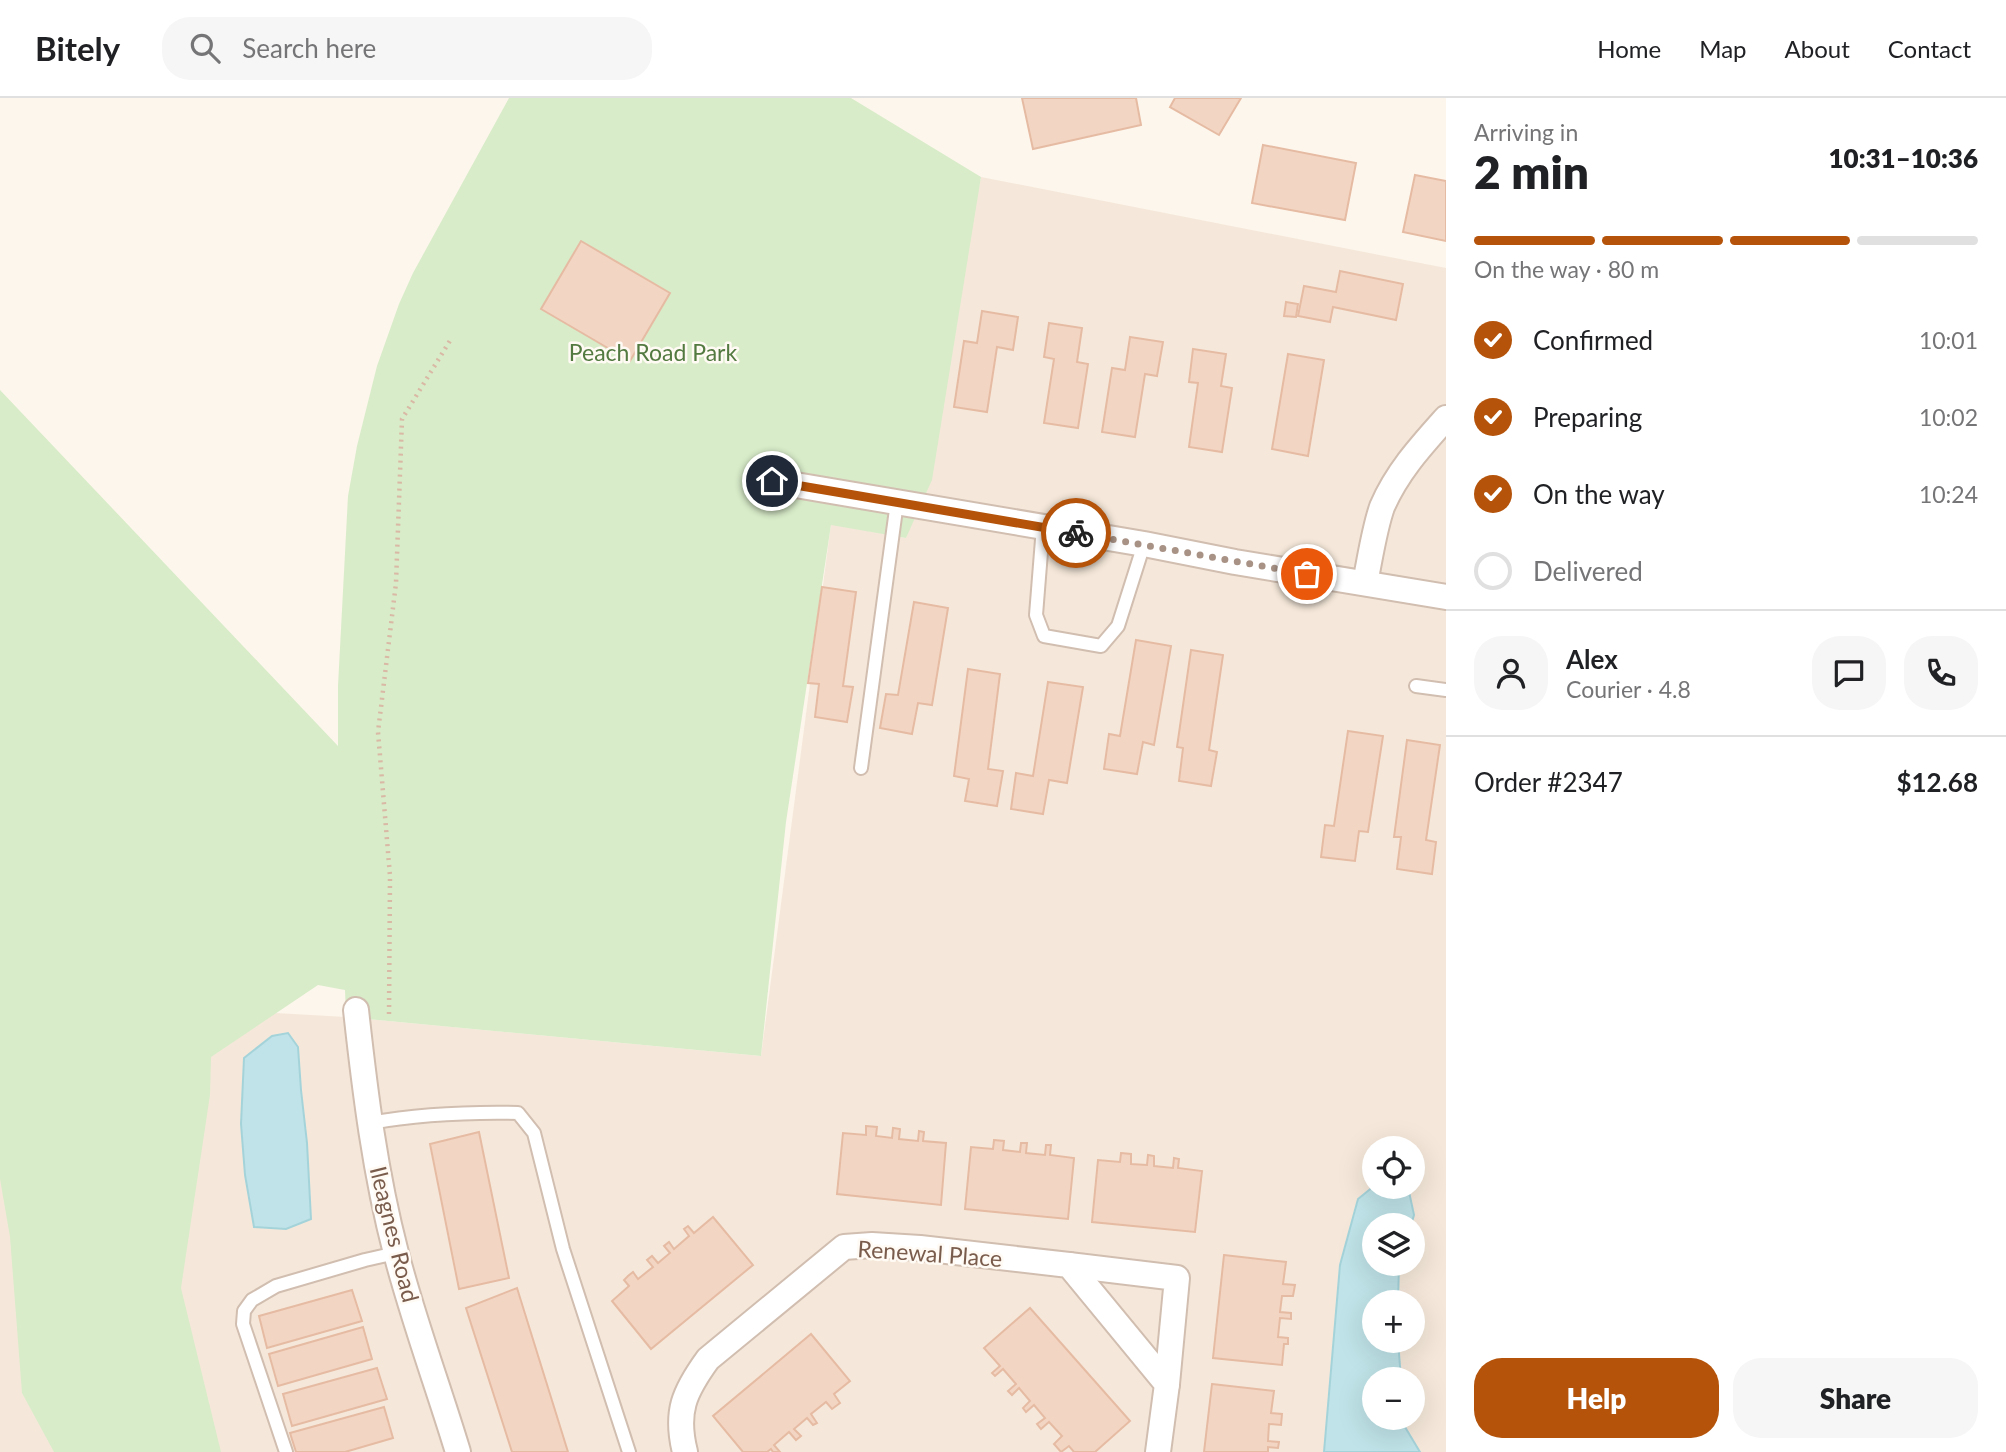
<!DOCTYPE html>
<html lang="en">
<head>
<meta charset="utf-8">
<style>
  :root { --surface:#fff; --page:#f6f6f6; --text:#202124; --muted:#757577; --line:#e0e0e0; --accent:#b45309 }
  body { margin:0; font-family:Lato,sans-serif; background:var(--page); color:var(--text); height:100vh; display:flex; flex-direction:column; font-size:26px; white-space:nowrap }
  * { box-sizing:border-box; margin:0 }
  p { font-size:23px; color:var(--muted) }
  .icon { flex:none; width:38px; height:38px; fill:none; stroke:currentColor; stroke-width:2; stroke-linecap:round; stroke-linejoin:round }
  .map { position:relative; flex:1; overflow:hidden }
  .side { display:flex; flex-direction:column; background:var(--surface); width:560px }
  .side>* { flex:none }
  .fabs { position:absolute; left:1362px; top:1038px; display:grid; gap:14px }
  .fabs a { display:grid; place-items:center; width:63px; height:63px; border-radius:50%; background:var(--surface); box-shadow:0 7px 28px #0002; font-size:35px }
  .pin { position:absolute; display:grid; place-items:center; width:60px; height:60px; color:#fff; margin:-30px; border:4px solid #fff; border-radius:50%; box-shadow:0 2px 7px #0007 }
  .courier { position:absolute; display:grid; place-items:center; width:70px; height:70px; margin:-35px; border:5px solid #b45309; border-radius:50%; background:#fff; color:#222; box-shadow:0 2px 9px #0007 }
  .head em { font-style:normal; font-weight:800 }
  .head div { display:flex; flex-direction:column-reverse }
  .head { display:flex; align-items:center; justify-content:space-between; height:119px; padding:0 28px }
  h1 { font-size:46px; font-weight:800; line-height:52px }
  .bar { display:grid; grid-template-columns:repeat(4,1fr); gap:10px 7px; align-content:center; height:84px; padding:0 28px }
  .bar i { height:9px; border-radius:5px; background:var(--line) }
  .bar .active { background:var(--accent) }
  .bar p { grid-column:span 4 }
  .line { display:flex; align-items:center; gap:18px; padding:0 28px; border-top:2px solid var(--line) }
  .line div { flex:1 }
  .round { display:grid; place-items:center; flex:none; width:74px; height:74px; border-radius:28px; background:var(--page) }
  ol { padding:0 28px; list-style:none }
  li { display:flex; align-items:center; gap:21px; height:77px }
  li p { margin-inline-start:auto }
  li .icon { padding:7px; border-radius:50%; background:var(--accent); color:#fff; stroke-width:4 }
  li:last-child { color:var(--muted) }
  li i { width:38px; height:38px; border:4px solid var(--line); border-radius:50% }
  .button { display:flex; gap:14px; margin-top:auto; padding:14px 28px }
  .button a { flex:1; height:80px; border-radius:28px; background:var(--accent); color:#fff; font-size:28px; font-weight:800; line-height:80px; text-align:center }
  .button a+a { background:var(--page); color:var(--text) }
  header { display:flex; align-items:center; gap:42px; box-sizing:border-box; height:98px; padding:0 35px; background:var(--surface); border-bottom:2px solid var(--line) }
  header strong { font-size:33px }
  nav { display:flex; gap:38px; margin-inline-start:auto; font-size:24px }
  .search { width:490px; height:63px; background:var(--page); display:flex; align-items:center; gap:18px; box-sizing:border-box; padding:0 24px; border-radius:28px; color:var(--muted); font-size:26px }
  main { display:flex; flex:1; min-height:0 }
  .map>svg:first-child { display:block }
  .residential { fill:#f5e8da; fill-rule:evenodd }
  .green { fill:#d8ecc9 }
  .water { fill:#bfe3e8; stroke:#a5d3da; stroke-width:2 }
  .building { fill:#f3d5c3; stroke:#e6bba3; stroke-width:2 }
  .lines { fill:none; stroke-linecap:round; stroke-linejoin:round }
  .service-casing { stroke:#d1beb0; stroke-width:16 }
  .minor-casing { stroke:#d1beb0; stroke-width:28 }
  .path { stroke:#d9b8a5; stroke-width:4.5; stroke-dasharray:2 5; stroke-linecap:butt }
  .service { stroke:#fff; stroke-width:12 }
  .minor { stroke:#fff; stroke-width:24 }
  .done { stroke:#a89285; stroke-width:7; stroke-dasharray:0 12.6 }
  .route { stroke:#b45309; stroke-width:9 }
  .labels { text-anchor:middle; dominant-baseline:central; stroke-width:5; stroke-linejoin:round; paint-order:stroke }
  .park-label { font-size:23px; fill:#537a41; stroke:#fffaf3 }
  .street-label { font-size:23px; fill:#7a5c4d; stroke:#fffaf3 }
</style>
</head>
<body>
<header>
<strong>Bitely</strong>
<div class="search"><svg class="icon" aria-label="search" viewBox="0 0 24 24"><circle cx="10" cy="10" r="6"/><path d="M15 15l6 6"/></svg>Search here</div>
<nav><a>Home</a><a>Map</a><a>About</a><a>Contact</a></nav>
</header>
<main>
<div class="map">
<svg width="1446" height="1354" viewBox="0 0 1446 1354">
  <rect width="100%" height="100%" fill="#fdf6ec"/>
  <path class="residential" d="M 981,79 L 1446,170 L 1446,1354 L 0,1354 L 0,899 L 346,919 L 761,958 L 831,426 L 906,440 ZM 1374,1050 L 1412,1050 L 1412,1088 L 1374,1088 ZM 1374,1127 L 1412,1127 L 1412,1166 L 1374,1166 ZM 1374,1204 L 1412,1204 L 1412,1242 L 1374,1242 ZM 1374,1281 L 1412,1281 L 1412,1320 L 1374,1320 Z"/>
  <polygon class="green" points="509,0 851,0 981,79 932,382 906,440 831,427 786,724 761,958 346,919 345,892 318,887 211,959 210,997 181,1190 221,1354 54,1354 22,1295 10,1139 0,1081 0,292 338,648 338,588 348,398 357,348 377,268 399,206 413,175"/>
  <g class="water">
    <polygon points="288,935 298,949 301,992 307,1045 311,1121 286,1131 254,1129 245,1077 241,1026 244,960 272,938"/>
    <polygon points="1374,1088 1408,1089 1414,1117 1411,1127 1374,1127 1374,1166 1399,1166 1398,1204 1374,1204 1374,1242 1398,1243 1401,1281 1374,1281 1374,1320 1405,1320 1405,1329 1420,1354 1324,1354 1340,1167 1358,1101"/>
  </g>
  <g class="building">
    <polygon points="1022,0 1136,0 1141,27 1033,51"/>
    <polygon points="1175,0 1241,0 1219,37 1170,9"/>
    <polygon points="1263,47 1356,65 1345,122 1252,105"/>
    <polygon points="1415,77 1446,83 1446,143 1403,134"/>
    <polygon points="581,143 670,195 630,263 541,211"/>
    <polygon points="1340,173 1403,186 1396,222 1333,209 1330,224 1298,218 1304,188 1336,194"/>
    <polygon points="1286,204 1298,206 1296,219 1284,218"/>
    <polygon points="982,213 1018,219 1013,252 997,249 987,314 954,309 964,243 977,245"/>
    <polygon points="1049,225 1082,230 1077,264 1088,266 1078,330 1044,325 1054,261 1044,259"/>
    <polygon points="1130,239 1163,244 1157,278 1145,276 1135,339 1102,334 1112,270 1125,272"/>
    <polygon points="1193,251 1226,256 1221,288 1232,290 1222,354 1189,349 1198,285 1189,284"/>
    <polygon points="1288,256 1324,262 1308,358 1272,351"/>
    <polygon points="822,489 856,494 843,588 853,589 847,624 815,619 819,586 808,585"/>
    <polygon points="914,504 948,510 932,607 918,605 912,636 880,630 886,596 898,597"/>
    <polygon points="1136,542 1171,548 1154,647 1143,644 1137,676 1104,671 1109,636 1120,638"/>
    <polygon points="1191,552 1223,557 1209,652 1217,654 1211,688 1179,683 1183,650 1177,649"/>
    <polygon points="968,571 1000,576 988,671 1003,673 997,708 965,703 969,681 954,678"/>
    <polygon points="1048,584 1083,589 1067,685 1049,682 1043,716 1011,711 1016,675 1033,678"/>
    <polygon points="1348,633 1383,638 1368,734 1359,733 1355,763 1321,759 1325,727 1334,728"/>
    <polygon points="1407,642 1440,647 1426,742 1436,744 1432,776 1397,771 1401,739 1394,739"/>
    <polygon points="866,1028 877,1029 876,1038 892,1040 893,1030 900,1031 899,1041 918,1043 919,1033 924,1034 923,1043 946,1045 941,1107 837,1096 843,1035 866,1037"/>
    <polygon points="479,1034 509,1180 459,1191 430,1046"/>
    <polygon points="994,1042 1004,1043 1003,1052 1020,1054 1021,1045 1027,1045 1026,1055 1045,1057 1046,1047 1051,1047 1050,1057 1074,1060 1068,1121 965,1111 971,1049 993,1051"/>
    <polygon points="1121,1055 1131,1056 1131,1066 1147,1067 1148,1057 1154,1058 1154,1068 1173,1070 1174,1060 1179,1061 1178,1070 1202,1073 1195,1134 1092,1124 1098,1062 1120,1064"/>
    <polygon points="713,1119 753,1167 651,1251 612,1203 629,1188 624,1182 628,1178 633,1174 638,1181 653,1169 647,1162 652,1158 658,1165 670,1155 664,1148 669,1144 674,1151 689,1138 684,1131 688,1128 694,1135"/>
    <polygon points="1224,1157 1286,1164 1283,1186 1295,1187 1293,1198 1282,1198 1280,1214 1291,1215 1291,1221 1280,1220 1278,1239 1288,1240 1288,1246 1284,1246 1282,1267 1213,1260"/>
    <polygon points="517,1190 568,1354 512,1354 466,1210"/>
    <polygon points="352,1192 362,1223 267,1250 259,1218"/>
    <polygon points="1030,1210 1130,1323 1095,1354 1074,1354 1069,1348 1061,1354 1054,1346 1062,1338 1049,1324 1041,1331 1037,1326 1045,1320 1034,1307 1026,1314 1023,1310 1030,1303 1019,1290 1012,1297 1008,1293 1016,1286 1003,1271 995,1278 992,1275 1000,1268 984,1250"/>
    <polygon points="363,1229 372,1261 278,1288 269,1256"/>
    <polygon points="811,1236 850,1283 834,1296 840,1305 832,1311 826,1304 811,1316 817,1325 813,1327 807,1320 794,1331 801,1338 796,1342 789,1334 774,1347 780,1354 773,1354 771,1351 767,1354 743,1354 713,1318"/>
    <polygon points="377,1270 387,1301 292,1328 283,1296"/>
    <polygon points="1212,1286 1274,1293 1271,1315 1282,1316 1281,1327 1269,1326 1268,1343 1279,1344 1278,1350 1268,1349 1268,1354 1204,1354"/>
    <polygon points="384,1309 393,1340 345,1354 296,1354 290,1335"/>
  </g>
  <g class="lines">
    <defs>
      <g id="service">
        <polyline points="1043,429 1036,517 1044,538 1101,548 1118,528 1144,446"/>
        <polyline points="1416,588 1446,592"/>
        <polyline points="861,670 897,404"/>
        <path d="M 370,1025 C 420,1016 467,1014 518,1015 L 534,1035 L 563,1151 L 629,1354"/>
        <polyline points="286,1354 243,1226 244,1213 252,1202 276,1188 365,1162 396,1155"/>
      </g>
      <g id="minor">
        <polyline points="772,383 1144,446 1235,464 1446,499"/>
        <path d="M 1365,485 C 1370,461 1374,432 1382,409 C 1397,374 1421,348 1446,320"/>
        <path d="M 356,912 C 365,994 375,1075 396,1155 C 413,1221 438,1288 458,1354"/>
        <polyline points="1069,1167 1177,1180 1167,1286"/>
        <path d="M 685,1354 C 675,1314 684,1294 708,1261 L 844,1149 L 872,1147 L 920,1150 L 1069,1167 L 1167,1286 L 1158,1354"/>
      </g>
    </defs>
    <use href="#service" class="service-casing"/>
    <use href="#minor" class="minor-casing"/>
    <polyline class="path" points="389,916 390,778 378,634 396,485 402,321 451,241"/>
    <use href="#service" class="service"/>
    <use href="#minor" class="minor"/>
  </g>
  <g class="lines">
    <polyline class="done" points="1076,435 1307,476"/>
    <polyline class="route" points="772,383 1076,435"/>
  </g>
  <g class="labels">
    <g class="park-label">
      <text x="653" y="254">Peach Road Park</text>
    </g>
    <g class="street-label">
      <text transform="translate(395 1136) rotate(76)">Ileagnes Road</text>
      <text transform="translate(930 1155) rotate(4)">Renewal Place</text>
    </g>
  </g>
</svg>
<div class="fabs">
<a><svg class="icon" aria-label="locate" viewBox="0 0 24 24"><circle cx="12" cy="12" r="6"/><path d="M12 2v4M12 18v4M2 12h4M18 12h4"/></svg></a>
<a><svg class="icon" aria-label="layers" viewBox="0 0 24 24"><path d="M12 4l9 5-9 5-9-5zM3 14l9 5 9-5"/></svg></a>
<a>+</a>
<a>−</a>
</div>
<div class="pin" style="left:1307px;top:476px;background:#ea580c"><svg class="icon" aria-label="bag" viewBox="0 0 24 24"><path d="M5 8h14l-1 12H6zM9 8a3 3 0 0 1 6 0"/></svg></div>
<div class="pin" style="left:772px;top:383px;background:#1f2937"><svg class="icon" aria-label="home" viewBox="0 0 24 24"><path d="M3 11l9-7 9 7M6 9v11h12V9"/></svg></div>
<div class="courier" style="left:1076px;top:435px"><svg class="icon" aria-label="bike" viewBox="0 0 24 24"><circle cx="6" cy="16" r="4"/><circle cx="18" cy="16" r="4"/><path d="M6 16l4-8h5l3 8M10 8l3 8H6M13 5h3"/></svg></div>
</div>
<section class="side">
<div class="head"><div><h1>2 min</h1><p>Arriving in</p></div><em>10:31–10:36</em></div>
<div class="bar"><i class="active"></i><i class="active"></i><i class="active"></i><i></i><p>On the way · 80 m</p></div>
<ol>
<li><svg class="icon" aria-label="check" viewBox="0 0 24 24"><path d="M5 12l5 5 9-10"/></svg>Confirmed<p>10:01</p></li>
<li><svg class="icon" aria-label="check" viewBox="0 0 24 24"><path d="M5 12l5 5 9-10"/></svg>Preparing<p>10:02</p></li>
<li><svg class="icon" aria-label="check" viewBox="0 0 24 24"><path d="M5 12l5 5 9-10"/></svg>On the way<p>10:24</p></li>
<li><i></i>Delivered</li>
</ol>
<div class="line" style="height:126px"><a class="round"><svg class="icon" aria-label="person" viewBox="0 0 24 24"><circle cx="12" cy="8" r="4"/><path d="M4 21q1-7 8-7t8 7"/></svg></a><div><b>Alex</b><p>Courier · 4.8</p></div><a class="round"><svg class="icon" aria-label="chat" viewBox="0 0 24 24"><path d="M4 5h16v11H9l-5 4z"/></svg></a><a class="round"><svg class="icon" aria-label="phone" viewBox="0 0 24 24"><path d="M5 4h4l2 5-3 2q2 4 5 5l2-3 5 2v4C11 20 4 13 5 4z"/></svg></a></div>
<div class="line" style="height:91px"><div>Order #2347</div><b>$12.68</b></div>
<div class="button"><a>Help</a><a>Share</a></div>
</section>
</main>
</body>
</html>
